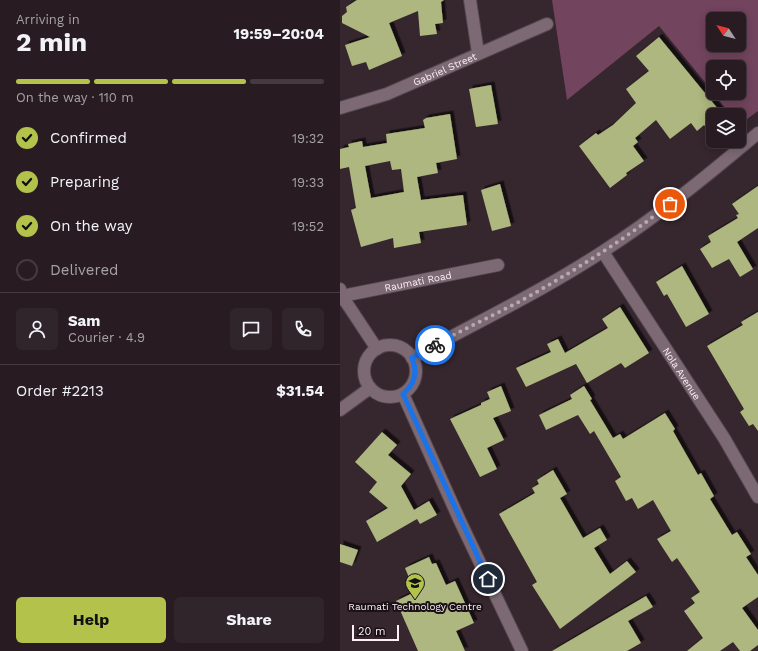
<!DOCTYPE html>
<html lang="en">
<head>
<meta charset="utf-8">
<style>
  :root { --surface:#281c22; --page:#30252a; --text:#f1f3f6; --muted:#a5a1a5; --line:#443a40; --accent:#b3c24b }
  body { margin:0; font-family:"Work Sans",sans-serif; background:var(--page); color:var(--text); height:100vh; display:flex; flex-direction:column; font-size:15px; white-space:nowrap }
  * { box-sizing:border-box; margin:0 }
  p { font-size:13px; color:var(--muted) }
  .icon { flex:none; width:22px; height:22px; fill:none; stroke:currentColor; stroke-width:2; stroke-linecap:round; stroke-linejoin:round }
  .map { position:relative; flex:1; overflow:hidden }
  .panel { display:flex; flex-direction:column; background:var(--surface); width:340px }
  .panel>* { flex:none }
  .needle { width:26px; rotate:306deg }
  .buttons { position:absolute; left:366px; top:12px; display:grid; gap:8px }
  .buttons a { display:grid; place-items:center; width:40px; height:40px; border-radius:6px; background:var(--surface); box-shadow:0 2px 10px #0003,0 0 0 1px var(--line); font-size:20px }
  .scale { position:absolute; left:12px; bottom:10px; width:47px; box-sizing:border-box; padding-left:4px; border:2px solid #fbf0f5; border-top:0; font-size:11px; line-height:14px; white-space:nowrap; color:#fbf0f5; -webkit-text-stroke:3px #191115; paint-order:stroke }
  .pin { position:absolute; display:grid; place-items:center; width:34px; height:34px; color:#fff; margin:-17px; border:2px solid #fff; border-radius:50%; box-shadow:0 1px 4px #0007 }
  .courier { position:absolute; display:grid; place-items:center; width:40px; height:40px; margin:-20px; border:3px solid #1a73e8; border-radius:50%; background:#fff; color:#222; box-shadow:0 1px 5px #0007 }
  .summary em { font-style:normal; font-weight:700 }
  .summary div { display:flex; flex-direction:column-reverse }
  .summary { display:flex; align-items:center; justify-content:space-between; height:68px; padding:0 16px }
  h1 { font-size:26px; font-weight:700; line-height:30px }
  .bar { display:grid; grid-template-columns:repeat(4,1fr); gap:6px 4px; align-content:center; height:48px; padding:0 16px }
  .bar i { height:5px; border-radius:3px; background:var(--line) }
  .bar .on { background:var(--accent) }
  .bar p { grid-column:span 4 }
  .line { display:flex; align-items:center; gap:10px; padding:0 16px; border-top:1px solid var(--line) }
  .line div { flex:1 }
  .round { display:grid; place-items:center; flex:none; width:42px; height:42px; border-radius:6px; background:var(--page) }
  ol { padding:0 16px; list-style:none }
  li { display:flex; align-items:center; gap:12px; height:44px }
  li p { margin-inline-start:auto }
  li .icon { padding:4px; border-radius:50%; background:var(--accent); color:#111; stroke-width:4 }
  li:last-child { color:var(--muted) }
  li i { width:22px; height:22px; border:2px solid var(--line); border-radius:50% }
  .action { display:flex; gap:8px; margin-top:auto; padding:8px 16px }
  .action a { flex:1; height:46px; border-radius:6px; background:var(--accent); color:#111; font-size:16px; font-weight:700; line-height:46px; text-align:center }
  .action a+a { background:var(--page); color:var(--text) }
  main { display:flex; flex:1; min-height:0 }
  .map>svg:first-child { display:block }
  .green { fill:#72445d; fill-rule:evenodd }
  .building { fill:#adb77f; fill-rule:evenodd; filter:url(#shadow) }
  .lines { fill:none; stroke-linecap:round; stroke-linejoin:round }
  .street-casing { stroke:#52454c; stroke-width:14 }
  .secondary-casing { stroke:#52454c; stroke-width:14 }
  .street { stroke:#7c6973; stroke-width:12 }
  .secondary { stroke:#7c6973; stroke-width:12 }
  .done { stroke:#b6a9af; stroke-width:4; stroke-dasharray:0 7.2 }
  .route { stroke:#1a73e8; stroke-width:5 }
  .labels { text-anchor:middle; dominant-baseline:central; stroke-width:4; stroke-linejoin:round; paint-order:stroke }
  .street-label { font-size:10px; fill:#fbf0f5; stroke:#191115 }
  .poi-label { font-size:10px; fill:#fbf0f5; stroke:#191115 }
</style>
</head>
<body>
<main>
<section class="panel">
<div class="summary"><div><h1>2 min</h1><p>Arriving in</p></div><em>19:59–20:04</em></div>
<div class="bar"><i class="on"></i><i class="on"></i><i class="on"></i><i></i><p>On the way · 110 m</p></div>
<ol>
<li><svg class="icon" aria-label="check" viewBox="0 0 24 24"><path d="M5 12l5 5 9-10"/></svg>Confirmed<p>19:32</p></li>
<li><svg class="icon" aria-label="check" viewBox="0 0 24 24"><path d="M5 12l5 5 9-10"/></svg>Preparing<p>19:33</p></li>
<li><svg class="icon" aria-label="check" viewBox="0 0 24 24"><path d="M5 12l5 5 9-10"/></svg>On the way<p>19:52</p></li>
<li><i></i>Delivered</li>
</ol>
<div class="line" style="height:72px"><a class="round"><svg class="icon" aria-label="person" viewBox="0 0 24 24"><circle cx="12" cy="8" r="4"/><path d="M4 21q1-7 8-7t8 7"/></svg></a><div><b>Sam</b><p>Courier · 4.9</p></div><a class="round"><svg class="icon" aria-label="chat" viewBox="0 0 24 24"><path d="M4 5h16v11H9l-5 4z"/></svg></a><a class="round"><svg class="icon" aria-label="phone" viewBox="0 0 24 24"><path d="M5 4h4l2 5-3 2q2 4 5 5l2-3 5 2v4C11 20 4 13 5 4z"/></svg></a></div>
<div class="line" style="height:52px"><div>Order #2213</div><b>$31.54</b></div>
<div class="action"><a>Help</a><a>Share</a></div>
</section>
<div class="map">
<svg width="418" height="651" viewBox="0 0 418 651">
  <defs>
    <filter id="shadow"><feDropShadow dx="3.5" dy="-3.5" stdDeviation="0" flood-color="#0009"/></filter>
  </defs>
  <rect width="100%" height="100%" fill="#36262e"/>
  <path class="green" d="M 212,0 L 418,0 L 418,111 L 399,125 L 399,115 L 391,115 L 373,93 L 399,93 L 399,67 L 373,67 L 373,92 L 319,26 L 227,100 ZM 373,19 L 399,19 L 399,45 L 373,45 Z"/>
  <g class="building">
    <polygon points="17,0 104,0 101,2 103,23 95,24 97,34 80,36 78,11 49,23 62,56 29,70 26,62 12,66 5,45 30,37 2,23 2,16 7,12 6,7"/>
    <polygon points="319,37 383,115 373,115 373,135 364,125 357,131 351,123 330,139 316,120 295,138 298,142 293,146 304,161 286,173 287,175 270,188 239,146 256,133 258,135 273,125 296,103 286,89 309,71 296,56"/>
    <polygon points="151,85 158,124 136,127 129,89"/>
    <path d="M 110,114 L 117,159 L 96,163 L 98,173 L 77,177 L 81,200 L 123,195 L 127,225 L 79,232 L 81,243 L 54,248 L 53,238 L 21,247 L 11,210 L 16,208 L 9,167 L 0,169 L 0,149 L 9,147 L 8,144 L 22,141 L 23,147 L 47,143 L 46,134 L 85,128 L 83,120 L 86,118 ZM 50,161 L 52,170 L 61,169 L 64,192 L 31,198 L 25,166 Z"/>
    <polygon points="160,184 171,226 152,231 141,190"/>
    <polygon points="418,186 418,228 397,242 413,269 400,277 389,259 372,268 360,249 371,242 368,236 398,218 396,215 399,214 392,204"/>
    <polygon points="342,266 369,314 346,327 327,294 324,296 316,282"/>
    <polygon points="280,307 309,353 285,368 281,363 247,383 236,364 186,387 176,368 211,352 207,344 218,339 225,353 268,328 262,319"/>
    <polygon points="418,312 418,431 413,424 409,426 400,412 404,409 367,346 403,325 401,322"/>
    <polygon points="161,386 171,411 153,418 164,440 147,448 157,469 140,477 110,419 141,405 141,403 150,399 147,392"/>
    <polygon points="244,386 252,399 250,400 273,438 280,434 283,439 325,413 335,429 333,431 358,475 361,473 374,496 370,499 392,535 397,532 411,554 406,557 418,575 418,597 402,608 418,630 418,645 410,651 400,651 393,642 380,651 347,651 363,638 344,611 355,603 351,598 360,592 337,558 332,562 317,539 331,531 313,500 298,509 292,498 286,501 275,481 281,477 254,431 250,434 238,415 206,430 199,415 232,399 230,395"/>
    <polygon points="42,432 57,445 48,455 71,474 61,486 74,510 89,501 97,515 80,524 77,519 37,542 26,521 48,508 29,492 37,482 15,462"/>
    <polygon points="213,470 227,494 220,498 243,538 260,528 267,540 254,548 270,574 287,561 296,572 220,629 192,585 197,582 159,514 195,493 192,488 199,484 197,480"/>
    <polygon points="0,544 18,550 12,566 0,562"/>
    <polygon points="89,557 92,564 96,563 106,585 115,581 134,623 116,631 125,651 78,651 56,601 75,592 65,568"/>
    <polygon points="306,596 313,607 288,621 301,643 287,651 212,651"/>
  </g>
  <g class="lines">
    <defs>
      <g id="street">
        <polyline points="130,0 138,53"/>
        <path id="s1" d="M 0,108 L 47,94 L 207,24"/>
        <path id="s2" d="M 263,252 L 384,438 L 418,497"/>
        <polyline points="0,289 2,296 37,349"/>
        <path id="s3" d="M 0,299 L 2,296 L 158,265"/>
        <polyline points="63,394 120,521 182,651"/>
      </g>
      <g id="secondary">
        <circle cx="50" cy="371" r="26"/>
        <path d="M 72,358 C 135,323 201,292 262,252 C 317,217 368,175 418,133"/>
        <polyline points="0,410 30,388"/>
      </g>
    </defs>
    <use href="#street" class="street-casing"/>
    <use href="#secondary" class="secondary-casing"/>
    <use href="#street" class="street"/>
    <use href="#secondary" class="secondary"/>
  </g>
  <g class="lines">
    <path class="done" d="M 95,345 C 129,326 166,310 200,290 C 245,264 289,236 330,204"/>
    <path class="route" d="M 95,345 L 72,358 C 78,372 75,384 63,394 L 148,579"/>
  </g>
  <defs>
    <symbol id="school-pin" viewBox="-11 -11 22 30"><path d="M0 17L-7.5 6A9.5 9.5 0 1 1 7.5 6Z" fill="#b3c24b" stroke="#191115"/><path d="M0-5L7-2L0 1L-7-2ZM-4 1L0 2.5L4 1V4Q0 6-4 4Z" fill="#111"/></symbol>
  </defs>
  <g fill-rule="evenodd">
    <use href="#school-pin" x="64" y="572" width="22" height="30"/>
  </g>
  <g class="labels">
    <g class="street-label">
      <text stroke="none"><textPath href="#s1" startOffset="112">Gabriel Street</textPath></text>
      <text stroke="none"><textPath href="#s3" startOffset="81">Raumati Road</textPath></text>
      <text stroke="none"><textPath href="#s2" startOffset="145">Nola Avenue</textPath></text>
    </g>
    <g class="poi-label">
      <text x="75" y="606">Raumati Technology Centre</text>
    </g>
  </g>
</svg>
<div class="buttons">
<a><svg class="needle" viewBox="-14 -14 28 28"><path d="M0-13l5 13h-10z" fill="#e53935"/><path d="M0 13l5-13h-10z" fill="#a5a1a5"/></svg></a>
<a><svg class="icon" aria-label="locate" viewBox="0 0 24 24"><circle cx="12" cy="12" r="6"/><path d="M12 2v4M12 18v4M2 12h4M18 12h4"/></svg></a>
<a><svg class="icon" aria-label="layers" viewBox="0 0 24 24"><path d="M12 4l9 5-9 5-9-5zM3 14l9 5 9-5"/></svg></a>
</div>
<div class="scale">20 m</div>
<div class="pin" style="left:330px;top:204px;background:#ea580c"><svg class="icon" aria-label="bag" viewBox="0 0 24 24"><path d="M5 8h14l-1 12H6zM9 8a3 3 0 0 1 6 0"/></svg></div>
<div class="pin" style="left:148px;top:579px;background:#1f2937"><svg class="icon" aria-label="home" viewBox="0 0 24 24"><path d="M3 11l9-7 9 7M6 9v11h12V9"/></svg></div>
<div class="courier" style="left:95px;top:345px"><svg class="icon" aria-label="bike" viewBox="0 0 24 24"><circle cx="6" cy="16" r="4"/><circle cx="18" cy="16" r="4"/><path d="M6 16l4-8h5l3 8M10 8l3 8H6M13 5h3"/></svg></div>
</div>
</main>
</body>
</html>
